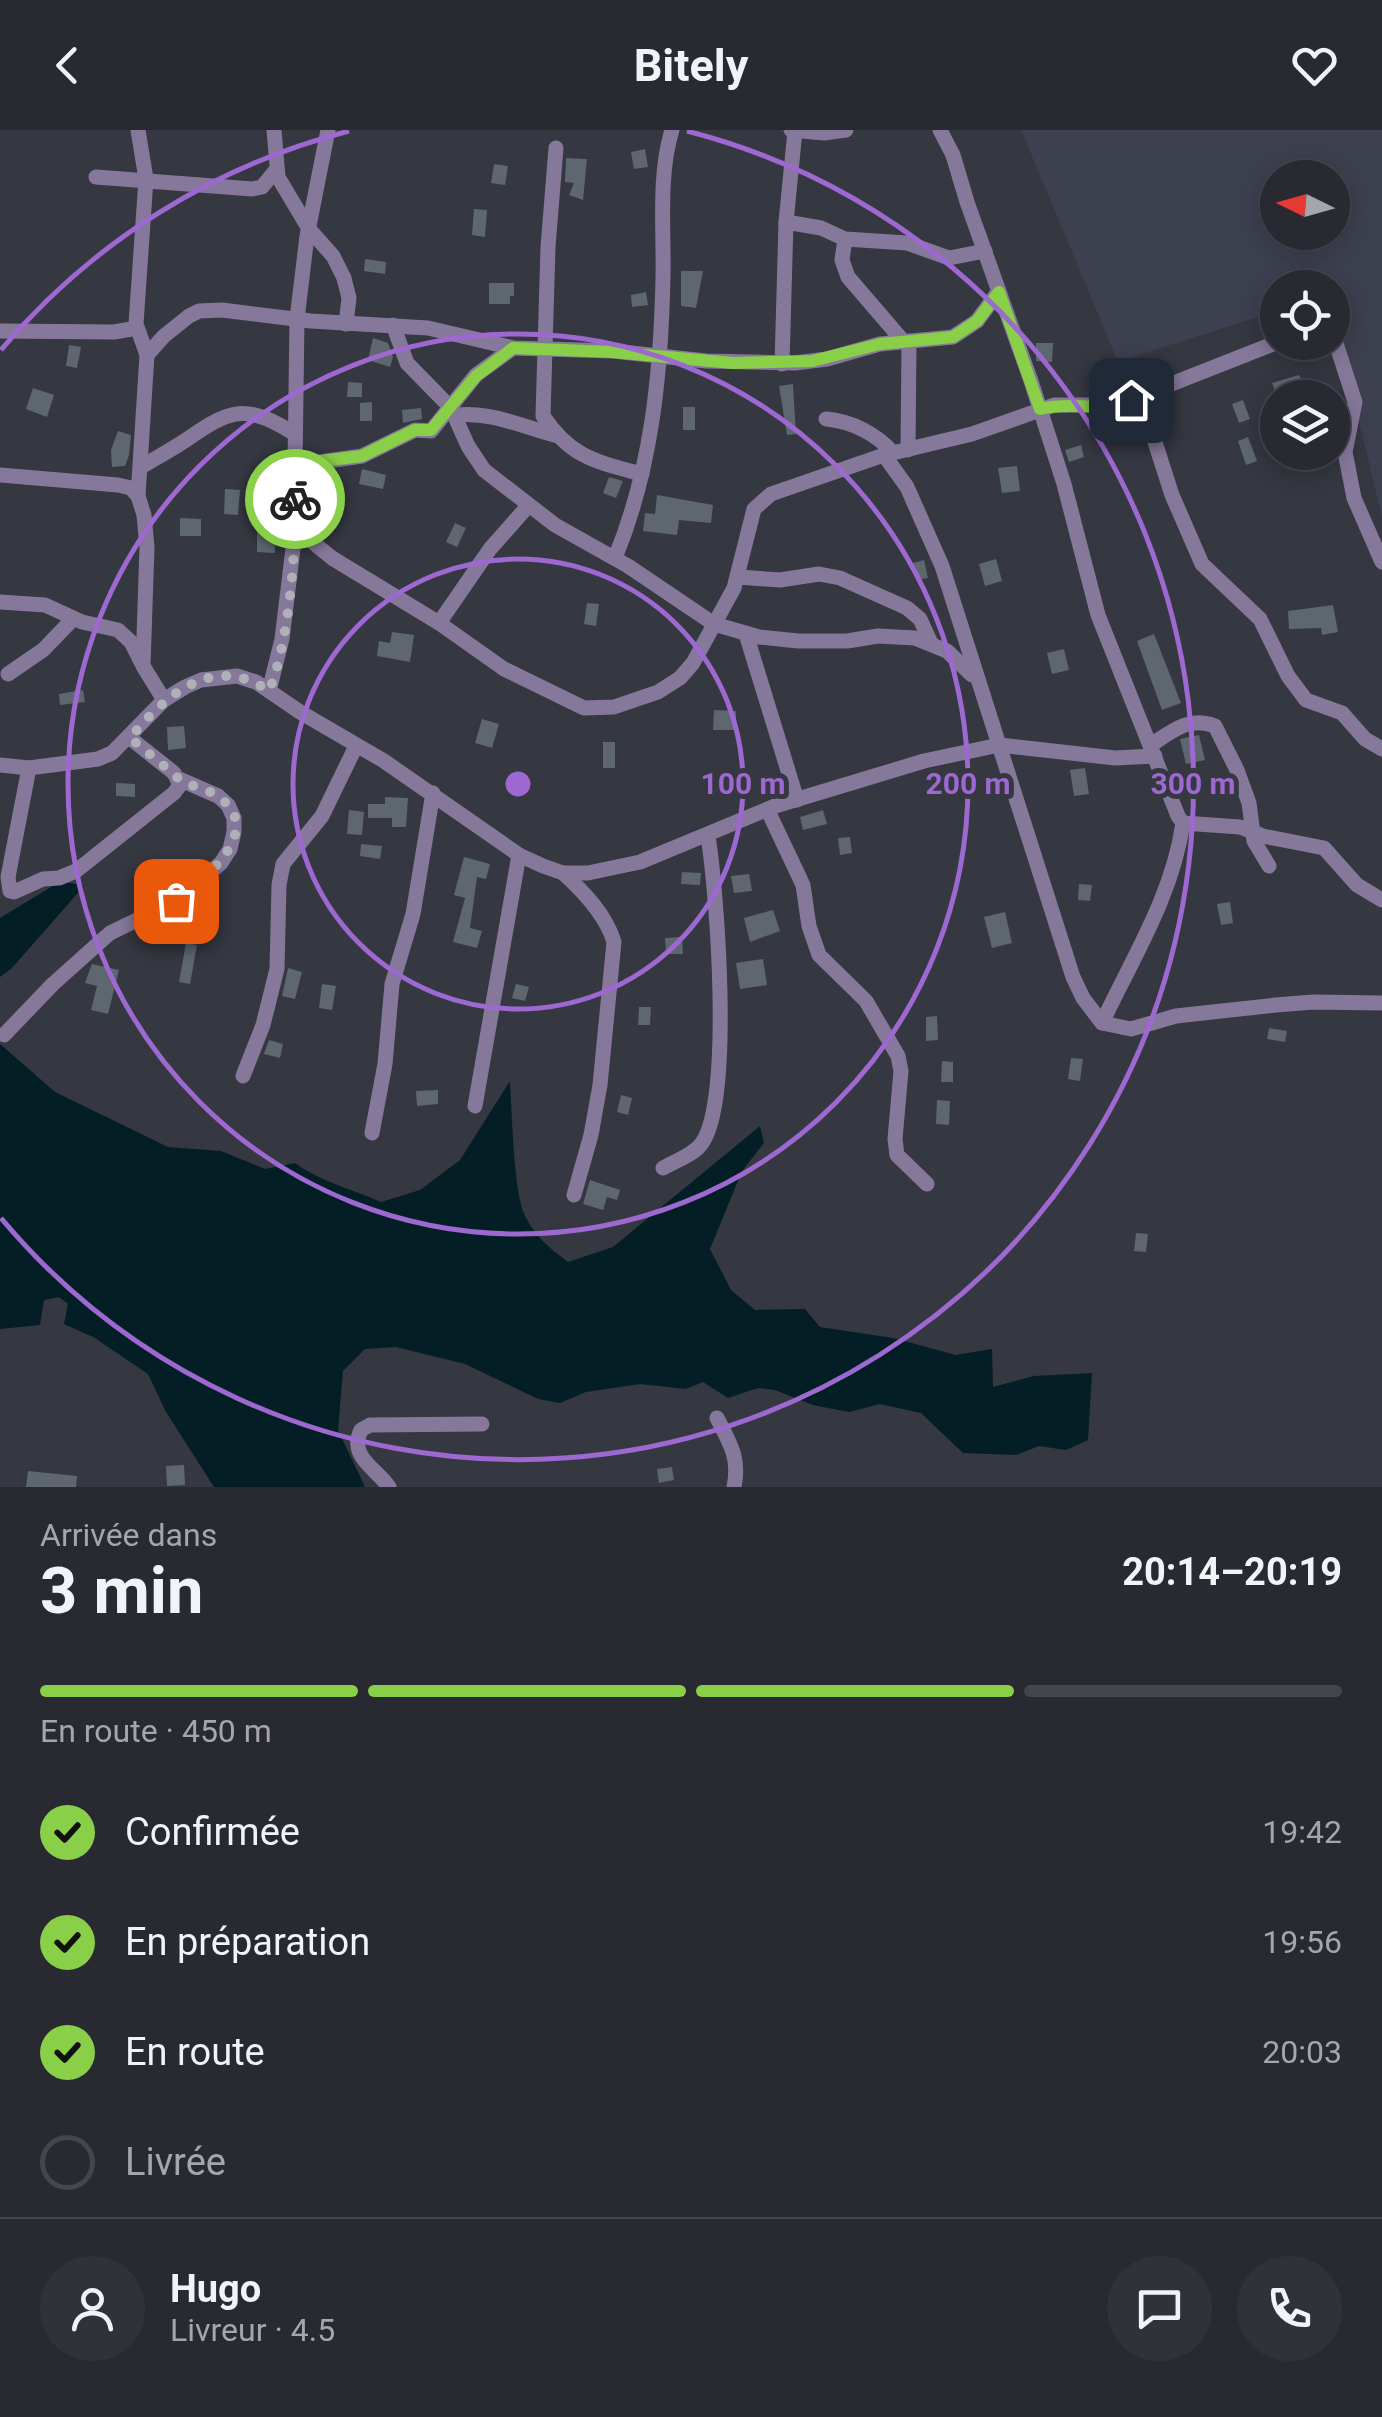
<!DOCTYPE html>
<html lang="fr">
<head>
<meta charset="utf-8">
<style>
  :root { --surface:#282931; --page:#303139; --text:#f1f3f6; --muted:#a5a6ab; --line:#44454d; --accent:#89cf48 }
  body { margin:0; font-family:Roboto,sans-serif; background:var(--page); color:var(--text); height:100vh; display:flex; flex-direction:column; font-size:38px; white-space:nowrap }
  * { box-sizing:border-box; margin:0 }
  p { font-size:32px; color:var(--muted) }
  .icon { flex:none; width:55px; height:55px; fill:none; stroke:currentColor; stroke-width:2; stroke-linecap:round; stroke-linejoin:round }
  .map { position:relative; height:1357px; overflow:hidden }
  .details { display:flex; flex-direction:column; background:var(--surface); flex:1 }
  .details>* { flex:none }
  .needle { width:65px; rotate:275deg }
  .fabs { position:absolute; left:1260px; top:30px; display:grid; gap:20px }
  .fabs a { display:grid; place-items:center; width:90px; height:90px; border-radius:50%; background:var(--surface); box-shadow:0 5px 25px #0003,0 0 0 2px var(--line); font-size:50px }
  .pin { position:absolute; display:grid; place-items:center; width:85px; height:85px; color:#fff; margin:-42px; border-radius:20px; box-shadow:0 5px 15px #0006 }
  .courier { position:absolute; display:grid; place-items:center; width:100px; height:100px; margin:-50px; border:8px solid #89cf48; border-radius:50%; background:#fff; color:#222; box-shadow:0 2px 12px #0007 }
  .overview em { font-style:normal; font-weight:700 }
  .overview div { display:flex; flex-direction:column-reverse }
  .overview { display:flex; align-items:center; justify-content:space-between; height:170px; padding:0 40px }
  h1 { font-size:65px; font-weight:700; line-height:75px }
  .bar { display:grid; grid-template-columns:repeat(4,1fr); gap:15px 10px; align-content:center; height:120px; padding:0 40px }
  .bar i { height:12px; border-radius:8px; background:var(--line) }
  .bar .selected { background:var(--accent) }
  .bar p { grid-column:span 4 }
  .line { display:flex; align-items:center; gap:25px; padding:0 40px; border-top:2px solid var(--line) }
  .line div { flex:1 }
  .round { display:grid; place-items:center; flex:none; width:105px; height:105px; border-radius:52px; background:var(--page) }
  ol { padding:0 40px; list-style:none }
  li { display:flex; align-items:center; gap:30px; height:110px }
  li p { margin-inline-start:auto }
  li .icon { padding:10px; border-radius:50%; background:var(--accent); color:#111; stroke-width:4 }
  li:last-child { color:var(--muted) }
  li i { width:55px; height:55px; border:5px solid var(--line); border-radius:50% }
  header { display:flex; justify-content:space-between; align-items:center; height:130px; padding:0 40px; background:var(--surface); font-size:45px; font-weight:700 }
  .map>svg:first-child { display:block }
  .built { fill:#3c404f; fill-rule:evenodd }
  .water { fill:#041e25 }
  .building { fill:#5e6770 }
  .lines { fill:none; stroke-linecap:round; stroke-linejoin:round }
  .minor { stroke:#86789a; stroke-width:15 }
  .done { stroke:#afb1b9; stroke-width:10; stroke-dasharray:0 18 }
  .route { stroke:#89cf48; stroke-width:12 }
  .ring { fill:none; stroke:#9e68d1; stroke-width:5 }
  .centre { fill:#9e68d1; stroke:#353741; stroke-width:5 }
  .ring-label { font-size:30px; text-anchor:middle; font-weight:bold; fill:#9e68d1; stroke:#353741; stroke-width:10; stroke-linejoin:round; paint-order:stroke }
</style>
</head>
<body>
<header><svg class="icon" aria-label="back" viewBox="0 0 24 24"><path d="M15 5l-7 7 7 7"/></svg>Bitely<svg class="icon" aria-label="heart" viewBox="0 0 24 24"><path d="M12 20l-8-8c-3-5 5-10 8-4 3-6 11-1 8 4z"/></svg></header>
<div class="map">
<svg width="1382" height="1357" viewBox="0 0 1382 1357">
  <rect width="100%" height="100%" fill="#353741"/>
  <path class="built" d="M 1021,0 L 1382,0 L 1382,387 L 1333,184 L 1332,158 L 1278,158 L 1277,181 L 1118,232 ZM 1278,48 L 1332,48 L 1332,102 L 1278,102 Z"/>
  <g class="water">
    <polygon points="61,751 84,756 12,838 0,847 0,788"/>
    <path d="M 0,914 L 55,962 L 168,1017 L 221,1021 L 265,1039 L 295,1033 C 321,1052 352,1059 381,1072 L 420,1060 L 460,1030 L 510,951 C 512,981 513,1060 525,1086 C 535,1106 550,1119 568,1132 L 613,1117 L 760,996 L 764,1013 L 742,1041 L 710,1119 L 731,1160 L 755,1180 L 805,1179 L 820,1197 L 893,1208 L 956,1225 L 992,1219 L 993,1257 L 1034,1246 L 1092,1243 L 1088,1310 L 1066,1320 L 1039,1316 L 1016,1325 L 963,1323 L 921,1283 L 880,1274 L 849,1282 L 813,1275 L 775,1260 L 758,1258 L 728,1268 L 703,1252 L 686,1259 L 640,1254 L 586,1262 L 560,1273 L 538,1269 L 465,1234 L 396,1217 L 365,1219 L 343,1241 L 338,1300 L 365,1357 L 214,1357 L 166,1282 L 148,1244 L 95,1208 L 64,1194 L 68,1174 L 59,1167 L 44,1170 L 40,1195 L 0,1199 Z"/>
  </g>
  <g class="building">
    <polygon points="645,19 648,37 634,39 631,22"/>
    <polygon points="566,28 587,29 583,70 569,65 574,53 565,52"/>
    <polygon points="494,34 508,36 505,55 491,53"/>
    <polygon points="474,79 487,80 485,107 472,105"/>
    <polygon points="365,129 386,132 385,144 364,141"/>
    <polygon points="681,141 703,141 696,178 681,176"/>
    <polygon points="489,153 514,153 514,166 510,166 510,174 489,174"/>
    <polygon points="646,162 648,175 632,177 631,165"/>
    <polygon points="373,208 388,213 393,227 390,237 368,230"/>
    <polygon points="1036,213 1053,213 1052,232 1036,231"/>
    <polygon points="69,215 81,217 77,238 66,236"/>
    <polygon points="1299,245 1305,258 1290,268 1278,268 1272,253"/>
    <polygon points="348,252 362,253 362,267 347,267"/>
    <polygon points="793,254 796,304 787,305 779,256"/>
    <polygon points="33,258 54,265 47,287 26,279"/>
    <polygon points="1243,270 1250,289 1239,293 1232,274"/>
    <polygon points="372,272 372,291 360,291 360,273"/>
    <rect x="683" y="277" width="12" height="23"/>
    <polygon points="421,278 422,289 403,293 402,280"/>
    <polygon points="118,301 131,305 129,325 125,336 112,337 111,320"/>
    <polygon points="1248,307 1257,331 1246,335 1238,311"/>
    <polygon points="1081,315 1084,327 1069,332 1065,320"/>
    <polygon points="1017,336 1020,361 1002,363 998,338"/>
    <polygon points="362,339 386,345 383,359 359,354"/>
    <polygon points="609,347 623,351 616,368 603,363"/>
    <polygon points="225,359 240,360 238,385 224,384"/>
    <polygon points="657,365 713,375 711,393 679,390 677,405 643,401 645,383 655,384"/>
    <polygon points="180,388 201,389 201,406 180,406"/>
    <polygon points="455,393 466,398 457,417 446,412"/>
    <polygon points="257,398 275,399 275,423 257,422"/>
    <polygon points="996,429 1002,451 985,456 979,434"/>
    <polygon points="924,430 928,448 916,450 913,433"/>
    <polygon points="587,473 599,474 596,496 584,494"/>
    <polygon points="1333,475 1338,502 1322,505 1321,498 1289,499 1288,481"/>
    <polygon points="392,502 414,505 410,532 377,526 379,511 390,513"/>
    <polygon points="1154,504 1181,573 1162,580 1137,511"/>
    <polygon points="1064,519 1069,540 1052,544 1047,523"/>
    <polygon points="83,560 85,572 60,575 59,564"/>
    <polygon points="714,580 736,581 736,600 713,600"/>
    <polygon points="482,589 499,594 492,618 475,613"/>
    <polygon points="184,596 186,618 168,620 167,597"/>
    <polygon points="1199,605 1205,630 1186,634 1180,609"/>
    <rect x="603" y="612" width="12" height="26"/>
    <polygon points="1085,638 1089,664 1074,666 1070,640"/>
    <polygon points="116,653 135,654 135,667 116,666"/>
    <polygon points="385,667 408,668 406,697 392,697 392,688 368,688 368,674 385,674"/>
    <polygon points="349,680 364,682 362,705 347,704"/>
    <polygon points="823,680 827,694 803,700 800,687"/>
    <polygon points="850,707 852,723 840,725 838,708"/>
    <polygon points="361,714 382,716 380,729 360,726"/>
    <polygon points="464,727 490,734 486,749 477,747 470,798 482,801 477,818 453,812 465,768 454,765"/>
    <polygon points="682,742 701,743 700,755 681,754"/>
    <polygon points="749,744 752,761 734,763 731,746"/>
    <polygon points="1079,754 1092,755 1090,771 1078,770"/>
    <polygon points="1230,772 1233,793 1221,795 1217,774"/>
    <polygon points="773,780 780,801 750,812 744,788"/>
    <polygon points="1005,782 1012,813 992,818 984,787"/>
    <polygon points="682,807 683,824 666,824 665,808"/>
    <polygon points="186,813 197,815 190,854 179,852"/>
    <polygon points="763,829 767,855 740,859 736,833"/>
    <polygon points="92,834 119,840 108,884 91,880 97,856 85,853"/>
    <polygon points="288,838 302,842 295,869 282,866"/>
    <polygon points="322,854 336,856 332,880 319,878"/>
    <polygon points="516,854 529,857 525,871 512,868"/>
    <polygon points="639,877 651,877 650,895 638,895"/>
    <polygon points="937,886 938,910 926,911 926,887"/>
    <polygon points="1269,898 1287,901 1285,912 1267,909"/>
    <polygon points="269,910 283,914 280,928 264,924"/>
    <polygon points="1071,928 1083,929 1080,951 1068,949"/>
    <polygon points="942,931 953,932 953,952 941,952"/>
    <polygon points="438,960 438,974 417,976 416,961"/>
    <polygon points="621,965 632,968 628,985 617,982"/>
    <polygon points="937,970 950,971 949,995 936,994"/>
    <polygon points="590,1050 620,1060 617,1070 607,1067 603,1080 583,1074"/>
    <polygon points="1136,1103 1148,1104 1146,1122 1134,1121"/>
    <polygon points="184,1335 185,1355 167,1356 166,1336"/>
    <polygon points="672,1337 674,1350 659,1353 657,1339"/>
    <polygon points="28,1341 77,1346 76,1357 26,1357"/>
  </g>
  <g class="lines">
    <g class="minor">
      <polyline points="138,0 146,49 136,194 147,225 138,366"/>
      <polyline points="274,0 278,47 309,99 333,126 344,148 349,168 346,194"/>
      <polyline points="791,0 824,3 846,0"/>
      <polyline points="940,0 953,25 967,72 1031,251 1064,354 1098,485 1178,686 1183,693 1240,697 1263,706 1324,718 1357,755 1382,770"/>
      <path d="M 556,18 L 548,117 L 543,286 C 571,328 597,332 642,344"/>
      <polyline points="96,47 252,59 262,57 276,40"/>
      <polyline points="786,92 821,98 845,109 907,113 949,128 985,121"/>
      <polyline points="845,109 842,130 848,147 903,211"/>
      <polyline points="393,195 407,233 451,278 468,316 484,340 555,395 628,436 714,494 759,507 798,511 847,511 878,506 915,508 947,521 972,545"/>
      <polyline points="0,201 114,202 137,198"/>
      <polyline points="1332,201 1355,272 1345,322 1354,368 1382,432"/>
      <polyline points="147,225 164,206 189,186 199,181 222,180 311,191 428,198 513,218 613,221 706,231 795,233 827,229 880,214 953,207 977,191 999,161"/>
      <polyline points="782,234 786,92 795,1"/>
      <polyline points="1108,277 1152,303 1172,365 1202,434 1260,489 1288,546 1306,570 1342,583 1365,609 1382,619"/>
      <path d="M 456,285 C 492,281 525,298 558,306"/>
      <path d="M 826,289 C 851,291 877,304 893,323"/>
      <polyline points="908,320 909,211"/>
      <polyline points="884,325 907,357 942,436 1073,847 1083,868 1102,893 1131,899 1176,886 1276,875 1313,872 1382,873"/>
      <path d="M 141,337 C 157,327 173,319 189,308 C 233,277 248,275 295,304"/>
      <polyline points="294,339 313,333 362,326 415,300 431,301 476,245 513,218"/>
      <polyline points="0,345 118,355 131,358 138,366 144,385 147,417 143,536 164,570"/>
      <polyline points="295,389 310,410 332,428 439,493 504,539 584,578 614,577 658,562 680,548 693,533 734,458 754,379 771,364 884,325 972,304 1054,275 1118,275 1278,212"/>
      <path d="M 615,428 C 652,338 661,243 663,147 C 664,100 658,45 672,0"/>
      <polyline points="738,447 780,450 819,444 840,448 907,478 920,489 931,513"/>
      <polyline points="0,472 45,475 82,492 118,500 131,512 141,532"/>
      <polyline points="439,493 490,419 528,376"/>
      <polyline points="746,504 797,670"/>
      <polyline points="8,544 43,520 73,489"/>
      <polyline points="269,561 282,509 294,410 297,189 307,106 328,0"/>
      <path d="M 1151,615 C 1172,601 1189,586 1215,596 L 1237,640 L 1249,673 L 1254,711 L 1269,736"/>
      <polyline points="0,635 29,638 98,629 112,623 164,570 185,557 201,550 237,546 256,552 300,582 384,631 519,725 543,736 563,743 588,743 640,732 775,676 924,631 999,615 1115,628 1155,626"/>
      <polyline points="29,638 8,747 10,761 14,762 43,749 59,748 76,741 174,663 180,655 174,643 130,608"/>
      <polyline points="768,681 803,755 809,796 819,825 866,871 898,926 901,941 895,1009 897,1025 927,1054"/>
      <path d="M 563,743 C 584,762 606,785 614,812 L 600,955 L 591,1005 L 574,1065"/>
      <path d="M 1102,893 C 1133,827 1172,767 1183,693"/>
      <polyline points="4,905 53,854 110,803 176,771 221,733 230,719 234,702 234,688 228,675 218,666 179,649"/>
      <polyline points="243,946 263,895 277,839 279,755 283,734 322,686 356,616"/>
      <polyline points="475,976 519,725"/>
      <polyline points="372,1003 385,934 392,854 413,784 433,663"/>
      <path d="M 663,1038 C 675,1031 694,1025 702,1013 C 733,969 717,763 708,706"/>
      <path d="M 717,1288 C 730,1313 740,1328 734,1357"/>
      <path d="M 389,1357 C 376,1338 348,1327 361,1300 L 370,1295 L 482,1294"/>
    </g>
  </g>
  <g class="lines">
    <path class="done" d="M 176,771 C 202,751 266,702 220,668 C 208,658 189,657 178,648 C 162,634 146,621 130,608 C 165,566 213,522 269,561 C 289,512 296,423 295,369"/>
    <path class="route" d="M 295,369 L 294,340 L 313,332 L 362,326 L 415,300 L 431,300 L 476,246 L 513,218 L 612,222 L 733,233 L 812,231 L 880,214 L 953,207 L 977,191 L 999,162 L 1040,279 C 1071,271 1101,283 1131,270"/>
  </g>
  <g class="ring">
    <circle cx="518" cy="654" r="225"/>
    <circle cx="518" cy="654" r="450"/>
    <path d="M1 220A675 675 0 0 1 349 1M687 1A675 675 0 1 1 1 1088"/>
  </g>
  <circle cx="518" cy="654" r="15" class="centre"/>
  <g class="ring-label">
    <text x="743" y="664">100 m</text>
    <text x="968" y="664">200 m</text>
    <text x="1193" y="664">300 m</text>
  </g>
</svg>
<div class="fabs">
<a><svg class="needle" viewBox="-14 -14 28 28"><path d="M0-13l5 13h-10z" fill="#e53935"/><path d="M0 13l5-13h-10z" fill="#a5a6ab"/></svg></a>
<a><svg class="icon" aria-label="locate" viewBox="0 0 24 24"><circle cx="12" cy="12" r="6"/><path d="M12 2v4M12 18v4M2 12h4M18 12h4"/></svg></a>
<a><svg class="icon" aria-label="layers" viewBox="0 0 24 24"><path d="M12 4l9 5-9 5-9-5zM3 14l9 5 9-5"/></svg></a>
</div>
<div class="pin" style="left:176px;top:771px;background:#ea580c"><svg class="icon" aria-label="bag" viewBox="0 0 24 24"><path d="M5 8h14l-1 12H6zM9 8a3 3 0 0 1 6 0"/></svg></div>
<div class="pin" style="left:1131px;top:270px;background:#1f2937"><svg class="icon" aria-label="home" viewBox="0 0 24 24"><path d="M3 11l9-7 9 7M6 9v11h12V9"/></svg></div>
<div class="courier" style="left:295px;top:369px"><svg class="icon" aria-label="bike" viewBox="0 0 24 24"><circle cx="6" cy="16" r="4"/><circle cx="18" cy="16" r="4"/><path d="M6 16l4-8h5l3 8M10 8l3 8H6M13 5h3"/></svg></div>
</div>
<section class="details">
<div class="overview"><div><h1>3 min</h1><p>Arrivée dans</p></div><em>20:14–20:19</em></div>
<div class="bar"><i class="selected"></i><i class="selected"></i><i class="selected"></i><i></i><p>En route · 450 m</p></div>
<ol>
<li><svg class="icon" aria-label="check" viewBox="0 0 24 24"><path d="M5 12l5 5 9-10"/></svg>Confirmée<p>19:42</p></li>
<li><svg class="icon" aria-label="check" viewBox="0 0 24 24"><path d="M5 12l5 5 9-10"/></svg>En préparation<p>19:56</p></li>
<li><svg class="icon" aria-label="check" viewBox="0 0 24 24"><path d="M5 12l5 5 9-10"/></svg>En route<p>20:03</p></li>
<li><i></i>Livrée</li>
</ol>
<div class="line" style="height:180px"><a class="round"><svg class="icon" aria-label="person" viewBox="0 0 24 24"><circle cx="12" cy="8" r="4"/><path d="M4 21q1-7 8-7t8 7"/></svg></a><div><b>Hugo</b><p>Livreur · 4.5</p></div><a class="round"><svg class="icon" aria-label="chat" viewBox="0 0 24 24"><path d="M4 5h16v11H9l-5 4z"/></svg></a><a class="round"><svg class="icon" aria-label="phone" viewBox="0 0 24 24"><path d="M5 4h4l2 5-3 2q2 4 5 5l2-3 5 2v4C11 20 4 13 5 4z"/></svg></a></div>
</section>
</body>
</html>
